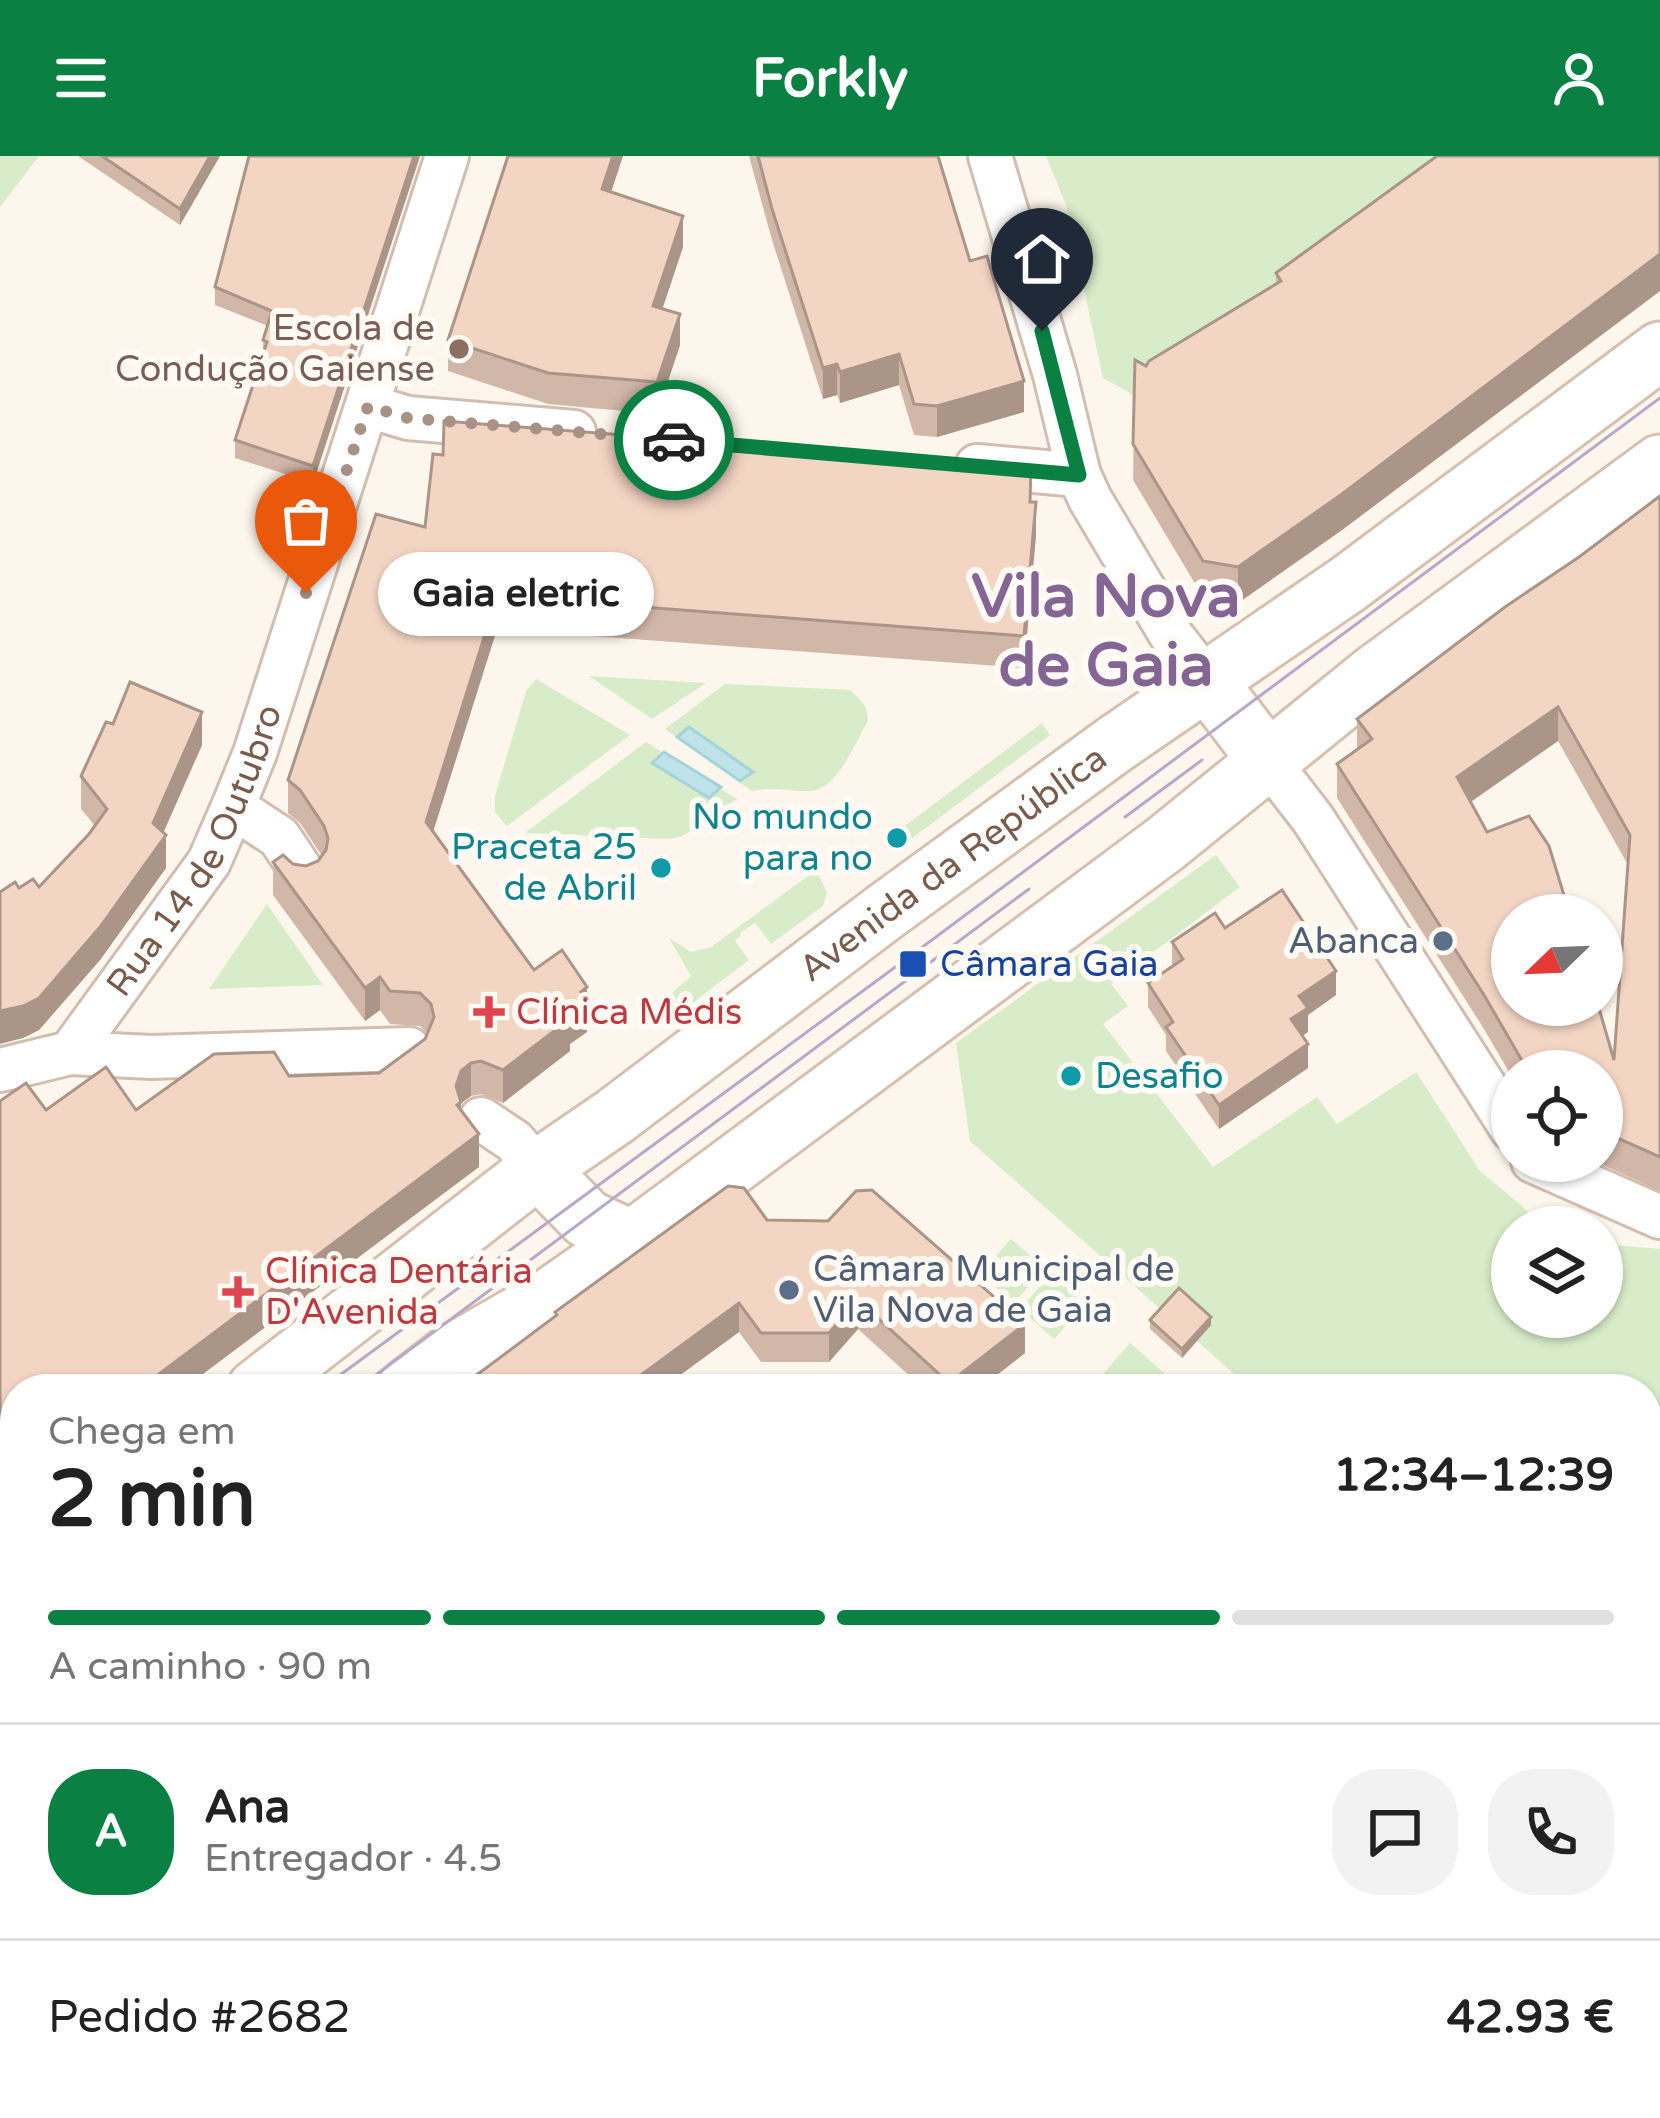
<!DOCTYPE html>
<html lang="pt">
<head>
<meta charset="utf-8">
<style>
  :root { --surface:#fff; --page:#f2f2f2; --text:#222; --muted:#767676; --line:#e0e0e0; --accent:#0b8043 }
  body { margin:0; font-family:"Varela Round",sans-serif; background:var(--page); color:var(--text); height:100vh; display:flex; flex-direction:column; font-size:45px; white-space:nowrap }
  * { box-sizing:border-box; margin:0 }
  p { font-size:39px; color:var(--muted) }
  .icon { flex:none; width:66px; height:66px; fill:none; stroke:currentColor; stroke-width:2; stroke-linecap:round; stroke-linejoin:round }
  .map { position:relative; flex:1; overflow:hidden }
  .panel { position:absolute; left:0px; top:1218px; width:1662px; height:744px; display:flex; flex-direction:column; background:var(--surface); border-radius:48px 48px 0 0; box-shadow:0 3px 9px #0004 }
  .panel>* { flex:none }
  .needle { width:78px; rotate:247deg }
  .controls { position:absolute; left:1491px; top:738px; display:grid; gap:24px }
  .controls a { display:grid; place-items:center; width:132px; height:132px; border-radius:50%; background:var(--surface); box-shadow:0 3px 9px #0004; font-size:60px }
  .pin { position:absolute; display:grid; place-items:center; width:102px; height:102px; color:#fff; margin:-123px -51px; border-radius:50% 50% 50% 0; rotate:-45deg; box-shadow:0 0 12px #0007 }
  .pin .icon { rotate:45deg }
  .courier { position:absolute; display:grid; place-items:center; width:120px; height:120px; margin:-60px; border:9px solid #0b8043; border-radius:50%; background:#fff; color:#222; box-shadow:0 3px 15px #0007 }
  .bubble { position:absolute; height:84px; border-radius:42px; background:var(--surface); box-shadow:0 3px 9px #0004; font-size:39px; font-weight:800; line-height:84px; text-align:center }
  .head em { font-style:normal; font-weight:800 }
  .head div { display:flex; flex-direction:column-reverse }
  .head { display:flex; align-items:center; justify-content:space-between; height:204px; padding:0 48px }
  h1 { font-size:78px; font-weight:800; line-height:90px }
  .bar { display:grid; grid-template-columns:repeat(4,1fr); gap:18px 12px; align-content:center; height:144px; padding:0 48px }
  .bar i { height:15px; border-radius:9px; background:var(--line) }
  .bar .selected { background:var(--accent) }
  .bar p { grid-column:span 4 }
  .line { display:flex; align-items:center; gap:30px; padding:0 48px; border-top:3px solid var(--line) }
  .line div { flex:1 }
  .round { display:grid; place-items:center; flex:none; width:126px; height:126px; border-radius:48px; background:var(--page) }
  header { display:flex; justify-content:space-between; align-items:center; height:156px; padding:0 48px; background:var(--accent); color:#fff; font-size:54px; font-weight:800 }
  .map>svg:first-child { display:block }
  .green { fill:#d8ecc9 }
  .water { fill:#bfe3e8; stroke:#a5d3da; stroke-width:3 }
  .lines { fill:none; stroke-linecap:round; stroke-linejoin:round }
  .minor-casing { stroke:#d1beb0; stroke-width:48 }
  .tertiary-casing { stroke:#d1beb0; stroke-width:57 }
  .secondary-casing { stroke:#d6c0b0; stroke-width:63 }
  .minor { stroke:#fff; stroke-width:42 }
  .tertiary { stroke:#fff; stroke-width:51 }
  .secondary { stroke:#fff; stroke-width:57 }
  .tram { stroke:#b9a8c9; stroke-width:3 }
  .wall { fill:#d1b7a8; fill-rule:evenodd }
  .shaded-wall { fill:#aa9588 }
  .building { fill:#f3d5c3; stroke:#aa9588; stroke-width:3; fill-rule:evenodd }
  .done { stroke:#a89285; stroke-width:12; stroke-dasharray:0 21.6 }
  .route { stroke:#0b8043; stroke-width:15 }
  .education-dot { fill:#8d6e63; stroke:#fffaf3; stroke-width:4.5 }
  .culture-dot { fill:#0f9aa8; stroke:#fffaf3; stroke-width:4.5 }
  .service-dot { fill:#5c6f8a; stroke:#fffaf3; stroke-width:4.5 }
  .transit-dot { fill:#1a4fb4; stroke:#fffaf3; stroke-width:4.5 }
  .health-dot { fill:#e0444e; stroke:#fffaf3; stroke-width:4.5 }
  .labels { text-anchor:middle; dominant-baseline:central; stroke-width:12; stroke-linejoin:round; paint-order:stroke }
  .education-label { font-size:36px; fill:#785e54; stroke:#fffaf3; text-anchor:end }
  .culture-label { font-size:36px; fill:#0d838f; stroke:#fffaf3; text-anchor:end }
  .street-label { font-size:36px; fill:#7a5c4d; stroke:#fffaf3 }
  .service-label { font-size:36px; fill:#4e5e75; stroke:#fffaf3; text-anchor:end }
  .transit-label { font-size:36px; fill:#164399; stroke:#fffaf3; text-anchor:start }
  .health-label { font-size:36px; fill:#be3a42; stroke:#fffaf3; text-anchor:start }
  .town-label { font-size:60px; font-weight:bold; fill:#846695; stroke:#fffaf3 }
</style>
</head>
<body>
<header><svg class="icon" aria-label="menu" viewBox="0 0 24 24"><path d="M4 6h16M4 12h16M4 18h16"/></svg>Forkly<svg class="icon" aria-label="person" viewBox="0 0 24 24"><circle cx="12" cy="8" r="4"/><path d="M4 21q1-7 8-7t8 7"/></svg></header>
<div class="map">
<svg width="1660" height="1962" viewBox="0 0 1660 1962">
  <rect width="100%" height="100%" fill="#fdf6ec"/>
  <g class="green">
    <polygon points="0,0 39,0 0,51"/>
    <polygon points="1046,0 1487,0 1146,246 1103,222 1066,49"/>
    <polygon points="589,520 706,527 652,563"/>
    <polygon points="536,523 630,579 507,670 495,656 495,640 526,535"/>
    <path d="M 725,528 L 850,534 C 861,544 868,550 868,565 C 854,588 838,634 809,635 C 789,636 771,630 752,635 L 665,573 Z"/>
    <polygon points="1042,567 1050,579 903,689 886,684"/>
    <polygon points="646,586 737,643 683,680 669,683 525,677"/>
    <polygon points="1216,699 1240,731 1111,828 1128,850 1103,868 1213,1011 1317,941 1337,968 1416,916 1480,1015 1522,1050 1541,1071 1512,1071 1512,1161 1602,1161 1602,1088 1660,1093 1660,1593 1647,1582 1647,1233 1251,1233 1197,1185 1211,1169 1165,1157 970,985 956,887"/>
    <polygon points="816,714 827,736 823,750 771,788 755,767 740,777 741,780 735,785 749,804 674,861 662,846 691,820 669,782 691,796 711,791"/>
    <polygon points="267,748 323,829 209,833"/>
    <polygon points="1011,1083 1045,1112 1014,1147 980,1118"/>
    <polygon points="1051,1118 1085,1148 1054,1183 1020,1153"/>
    <polygon points="1130,1187 1173,1225 1166,1233 1111,1233 1099,1223"/>
    <polygon points="632,1947 823,1947 818,1962 643,1962"/>
  </g>
  <g class="water">
    <polygon points="689,571 753,616 740,625 677,581"/>
    <polygon points="664,596 721,631 709,642 652,607"/>
  </g>
  <g class="lines">
    <defs>
      <g id="minor">
        <polyline points="990,0 1055,219 1079,319 1090,343 1171,479 1207,525"/>
        <polyline points="368,250 408,262 574,276"/>
        <polyline points="977,310 1079,319"/>
        <polyline points="1268,605 1313,663 1512,973"/>
        <polyline points="233,651 279,681 303,717"/>
        <polyline points="70,897 151,901 409,893"/>
        <path id="s1" d="M 0,914 L 70,897 L 209,706 L 233,651 L 255,597 L 447,0"/>
        <polyline points="481,963 514,985 538,1013"/>
        <polyline points="1533,1005 1660,1061"/>
        <polyline points="0,1554 15,1576"/>
        <polyline points="281,1947 292,1962"/>
        <polyline points="863,1947 874,1962"/>
      </g>
      <g id="tertiary">
        <polyline points="1259,1947 1348,1962"/>
        <polyline points="945,1962 1012,1947"/>
      </g>
      <g id="secondary">
        <polyline points="1207,525 1268,605"/>
        <polyline points="538,1013 587,1063 632,1084"/>
        <path id="s2" d="M 256,1233 L 538,1013 L 614,961 L 886,755 L 1115,588 L 1348,428 L 1660,195"/>
        <polyline points="406,1233 450,1199 552,1140 632,1084 1165,688 1376,517 1660,308"/>
        <polyline points="0,1427 15,1416"/>
        <polyline points="0,1537 15,1526"/>
      </g>
    </defs>
    <use href="#minor" class="minor-casing"/>
    <use href="#tertiary" class="tertiary-casing"/>
    <use href="#secondary" class="secondary-casing"/>
    <use href="#minor" class="minor"/>
    <use href="#tertiary" class="tertiary"/>
    <use href="#secondary" class="secondary"/>
    <g class="tram">
      <polyline points="1125,661 1202,604"/>
      <polyline points="321,1233 909,801 1660,242"/>
      <polyline points="357,1233 1029,733"/>
      <polyline points="0,1471 15,1460"/>
      <polyline points="0,1497 15,1486"/>
    </g>
  </g>
  <g class="wall">
    <polygon points="78,0 220,0 180,69"/>
    <polygon points="249,0 420,0 313,327 235,302 235,284 263,197 263,184 268,170 215,149 215,131"/>
    <polygon points="749,0 938,0 970,105 1024,256 937,281 914,279 899,229 840,247 837,239 823,243 772,84"/>
    <polygon points="1660,0 1660,135 1342,374 1238,447 1203,441 1133,324 1135,204 1146,210 1276,128 1276,117"/>
    <polygon points="611,36 683,91 662,153 680,189 657,258 548,248 448,215 448,184"/>
    <path d="M 1660,340 L 1660,1035 L 1594,1005 L 1602,1005 L 1602,915 L 1512,915 L 1512,921 L 1484,873 L 1337,642 L 1337,608 L 1357,594 L 1357,563 L 1579,401 ZM 1558,585 L 1628,709 L 1614,904 L 1471,646 Z"/>
    <polygon points="1031,346 1036,379 1024,512 497,473 433,676 534,814 587,831 587,876 570,888 570,895 503,947 481,938 471,940 461,947 461,955 479,1011 15,1233 15,1359 0,1370 0,945 46,954 136,954 289,920 379,917 425,883 427,877 420,870 390,868 380,854 365,865 273,739 273,706 306,710 318,705 322,700 300,667 288,657 288,624 425,371"/>
    <polygon points="202,589 163,677 166,712 100,804 39,874 23,882 19,732 39,731 95,670 81,653 81,620"/>
    <polygon points="1225,772 1336,839 1308,859 1308,876 1303,880 1308,912 1219,973 1166,895 1166,879 1148,851 1148,827 1172,811 1172,786"/>
    <polygon points="767,1064 1025,1197 979,1233 924,1233 858,1173 829,1206 761,1206 739,1176 661,1233 458,1233 555,1160 555,1156"/>
    <polygon points="1150,1164 1211,1169 1182,1202 1150,1173"/>
    <polygon points="1647,1719 1660,1730 1660,1921 1647,1909"/>
    <polygon points="330,1947 571,1947 551,1962 341,1962"/>
    <polygon points="1420,1947 1610,1947 1607,1962 1504,1962"/>
  </g>
  <g class="shaded-wall">
    <polygon points="210,0 220,0 180,69 180,53"/>
    <polygon points="414,0 420,0 313,327 313,310"/>
    <polygon points="613,0 623,0 602,64 602,33"/>
    <polygon points="683,60 683,91 653,181 653,150"/>
    <polygon points="1660,98 1660,135 1342,374 1238,447 1238,411"/>
    <polygon points="680,158 680,189 657,258 657,226"/>
    <polygon points="899,198 899,229 840,247 840,216"/>
    <polygon points="837,208 837,239 823,243 823,212"/>
    <polygon points="1024,225 1024,256 937,281 937,250"/>
    <polygon points="1036,346 1036,379 1024,512 1024,480"/>
    <polygon points="497,440 497,473 426,698 426,666"/>
    <polygon points="1558,551 1558,585 1457,655 1457,621"/>
    <polygon points="202,556 202,589 157,691 166,679 166,712 100,804 39,874 23,882 0,888 0,855 153,667"/>
    <polygon points="1336,815 1336,839 1308,859 1308,876 1291,887 1291,863 1299,840"/>
    <polygon points="380,821 380,854 365,865 365,832"/>
    <polygon points="587,831 587,876 570,888 570,895 503,947 503,914 567,858 581,836"/>
    <polygon points="1308,888 1308,912 1219,973 1219,949"/>
    <polygon points="471,907 471,940 461,947 461,978 456,930 461,915"/>
    <polygon points="479,978 479,1011 183,1233 139,1233"/>
    <polygon points="858,1144 858,1173 829,1206 829,1177"/>
    <polygon points="739,1147 739,1176 661,1233 622,1233"/>
    <polygon points="1211,1161 1211,1169 1182,1202 1182,1193"/>
    <polygon points="1025,1168 1025,1197 979,1233 949,1233 949,1227"/>
    <polygon points="15,1326 15,1359 0,1370 0,1337"/>
    <polygon points="532,1947 571,1947 551,1962 513,1962"/>
    <polygon points="1605,1947 1610,1947 1607,1962 1604,1962"/>
  </g>
  <g class="building">
    <polygon points="102,0 210,0 180,53"/>
    <polygon points="249,0 414,0 313,310 235,284 267,186 263,184 272,155 215,131"/>
    <polygon points="508,0 613,0 602,33 683,60 653,150 680,158 657,226 548,217 448,184"/>
    <polygon points="758,0 938,0 970,105 987,100 1024,225 937,250 914,248 899,198 840,216 837,208 823,212 772,53"/>
    <polygon points="1437,0 1660,0 1660,98 1342,338 1238,411 1203,405 1133,288 1135,204 1146,210 1149,205 1281,125 1276,117"/>
    <polygon points="444,265 1031,311 1030,346 1036,346 1024,480 497,440 426,666 534,814 562,794 587,831 581,836 587,843 567,858 570,863 503,914 481,905 471,907 461,915 456,930 461,946 457,949 479,978 139,1233 15,1233 15,1326 0,1337 0,945 26,927 46,954 106,911 136,954 214,898 274,896 289,920 379,917 425,883 434,861 431,848 420,837 390,835 380,821 365,832 273,706 283,699 293,708 306,710 318,705 326,694 328,682 324,670 300,634 288,624 376,358 425,371 433,298 443,299"/>
    <path d="M 1660,340 L 1660,1001 L 1602,975 L 1602,915 L 1528,915 L 1484,839 L 1337,608 L 1372,583 L 1357,563 L 1505,451 L 1579,401 ZM 1558,551 L 1630,679 L 1614,904 L 1598,849 L 1512,849 L 1512,759 L 1570,759 L 1549,690 L 1529,660 L 1487,676 L 1457,621 Z"/>
    <polygon points="130,526 202,556 153,667 166,679 100,771 39,842 23,850 0,855 0,736 15,726 19,732 33,723 39,731 89,678 107,653 81,620 106,566 113,568"/>
    <polygon points="1282,734 1336,815 1299,840 1308,852 1291,863 1308,888 1219,949 1166,871 1173,866 1148,827 1183,803 1172,786 1215,757 1225,772"/>
    <polygon points="728,1030 744,1032 767,1064 828,1065 856,1035 872,1034 1025,1168 949,1227 858,1144 829,1177 761,1177 739,1147 622,1233 458,1233 557,1159 555,1156"/>
    <polygon points="1179,1132 1211,1161 1182,1193 1150,1164"/>
    <polygon points="1647,1719 1660,1730 1660,1894 1647,1882"/>
    <polygon points="352,1947 532,1947 513,1962 364,1962"/>
    <polygon points="1570,1947 1605,1947 1604,1953"/>
  </g>
  <g class="lines">
    <polyline class="done" points="306,437 368,250 408,262 674,284"/>
    <polyline class="route" points="674,284 1079,319 1042,175"/>
  </g>
  <circle class="education-dot" cx="459" cy="193" r="12"/>
  <g class="culture-dot">
    <circle cx="897" cy="682" r="12"/>
    <circle cx="661" cy="712" r="12"/>
    <circle cx="1071" cy="920" r="12"/>
  </g>
  <g class="service-dot">
    <circle cx="1443" cy="785" r="12"/>
    <circle cx="789" cy="1134" r="12"/>
  </g>
  <rect class="transit-dot" x="898" y="793" width="30" height="30" rx="6"/>
  <g class="health-dot">
    <path d="M483 838h12v12h12v12h-12v12h-12v-12h-12v-12h12z"/>
    <path d="M232 1118h12v12h12v12h-12v12h-12v-12h-12v-12h12z"/>
  </g>
  <g class="labels">
    <g class="education-label">
      <text x="435" y="172">Escola de<tspan x="435" dy="41">Condução Gaiense</tspan></text>
    </g>
    <g class="culture-label">
      <text x="873" y="661">No mundo<tspan x="873" dy="41">para no</tspan></text>
      <text x="637" y="691">Praceta 25<tspan x="637" dy="41">de Abril</tspan></text>
      <text x="1095" y="920" text-anchor="start">Desafio</text>
    </g>
    <g class="street-label">
      <text stroke="none"><textPath href="#s1" startOffset="312">Rua 14 de Outubro</textPath></text>
      <text stroke="none"><textPath href="#s2" startOffset="873">Avenida da República</textPath></text>
    </g>
    <g class="service-label">
      <text x="1419" y="785">Abanca</text>
      <text x="813" y="1113" text-anchor="start">Câmara Municipal de<tspan x="813" dy="41">Vila Nova de Gaia</tspan></text>
    </g>
    <g class="transit-label">
      <text x="940" y="808">Câmara Gaia</text>
    </g>
    <g class="health-label">
      <text x="516" y="856">Clínica Médis</text>
      <text x="265" y="1115">Clínica Dentária<tspan x="265" dy="41">D'Avenida</tspan></text>
    </g>
    <g class="town-label">
      <text x="1106" y="441">Vila Nova<tspan x="1106" dy="69">de Gaia</tspan></text>
    </g>
  </g>
</svg>
<div class="controls">
<a><svg class="needle" viewBox="-14 -14 28 28"><path d="M0-13l5 13h-10z" fill="#e53935"/><path d="M0 13l5-13h-10z" fill="#767676"/></svg></a>
<a><svg class="icon" aria-label="locate" viewBox="0 0 24 24"><circle cx="12" cy="12" r="6"/><path d="M12 2v4M12 18v4M2 12h4M18 12h4"/></svg></a>
<a><svg class="icon" aria-label="layers" viewBox="0 0 24 24"><path d="M12 4l9 5-9 5-9-5zM3 14l9 5 9-5"/></svg></a>
</div>
<div class="pin" style="left:306px;top:437px;background:#ea580c"><svg class="icon" aria-label="bag" viewBox="0 0 24 24"><path d="M5 8h14l-1 12H6zM9 8a3 3 0 0 1 6 0"/></svg></div>
<div class="pin" style="left:1042px;top:175px;background:#1f2937"><svg class="icon" aria-label="home" viewBox="0 0 24 24"><path d="M3 11l9-7 9 7M6 9v11h12V9"/></svg></div>
<div class="courier" style="left:674px;top:284px"><svg class="icon" aria-label="car" viewBox="0 0 24 24"><path d="M5 17H2v-5l4-1 3-4h7l3 4 3 1v5h-3M9 17h6M6 11h13"/><circle cx="7" cy="17" r="2"/><circle cx="17" cy="17" r="2"/></svg></div>
<div class="bubble" style="left:378px;top:396px;width:276px">Gaia eletric</div>
<section class="panel">
<div class="head"><div><h1>2 min</h1><p>Chega em</p></div><em>12:34–12:39</em></div>
<div class="bar"><i class="selected"></i><i class="selected"></i><i class="selected"></i><i></i><p>A caminho · 90 m</p></div>
<div class="line" style="height:216px"><b class="round" style="background:var(--accent);color:#fff">A</b><div><b>Ana</b><p>Entregador · 4.5</p></div><a class="round"><svg class="icon" aria-label="chat" viewBox="0 0 24 24"><path d="M4 5h16v11H9l-5 4z"/></svg></a><a class="round"><svg class="icon" aria-label="phone" viewBox="0 0 24 24"><path d="M5 4h4l2 5-3 2q2 4 5 5l2-3 5 2v4C11 20 4 13 5 4z"/></svg></a></div>
<div class="line" style="height:156px"><div>Pedido #2682</div><b>42.93 €</b></div>
</section>
</div>
</body>
</html>
